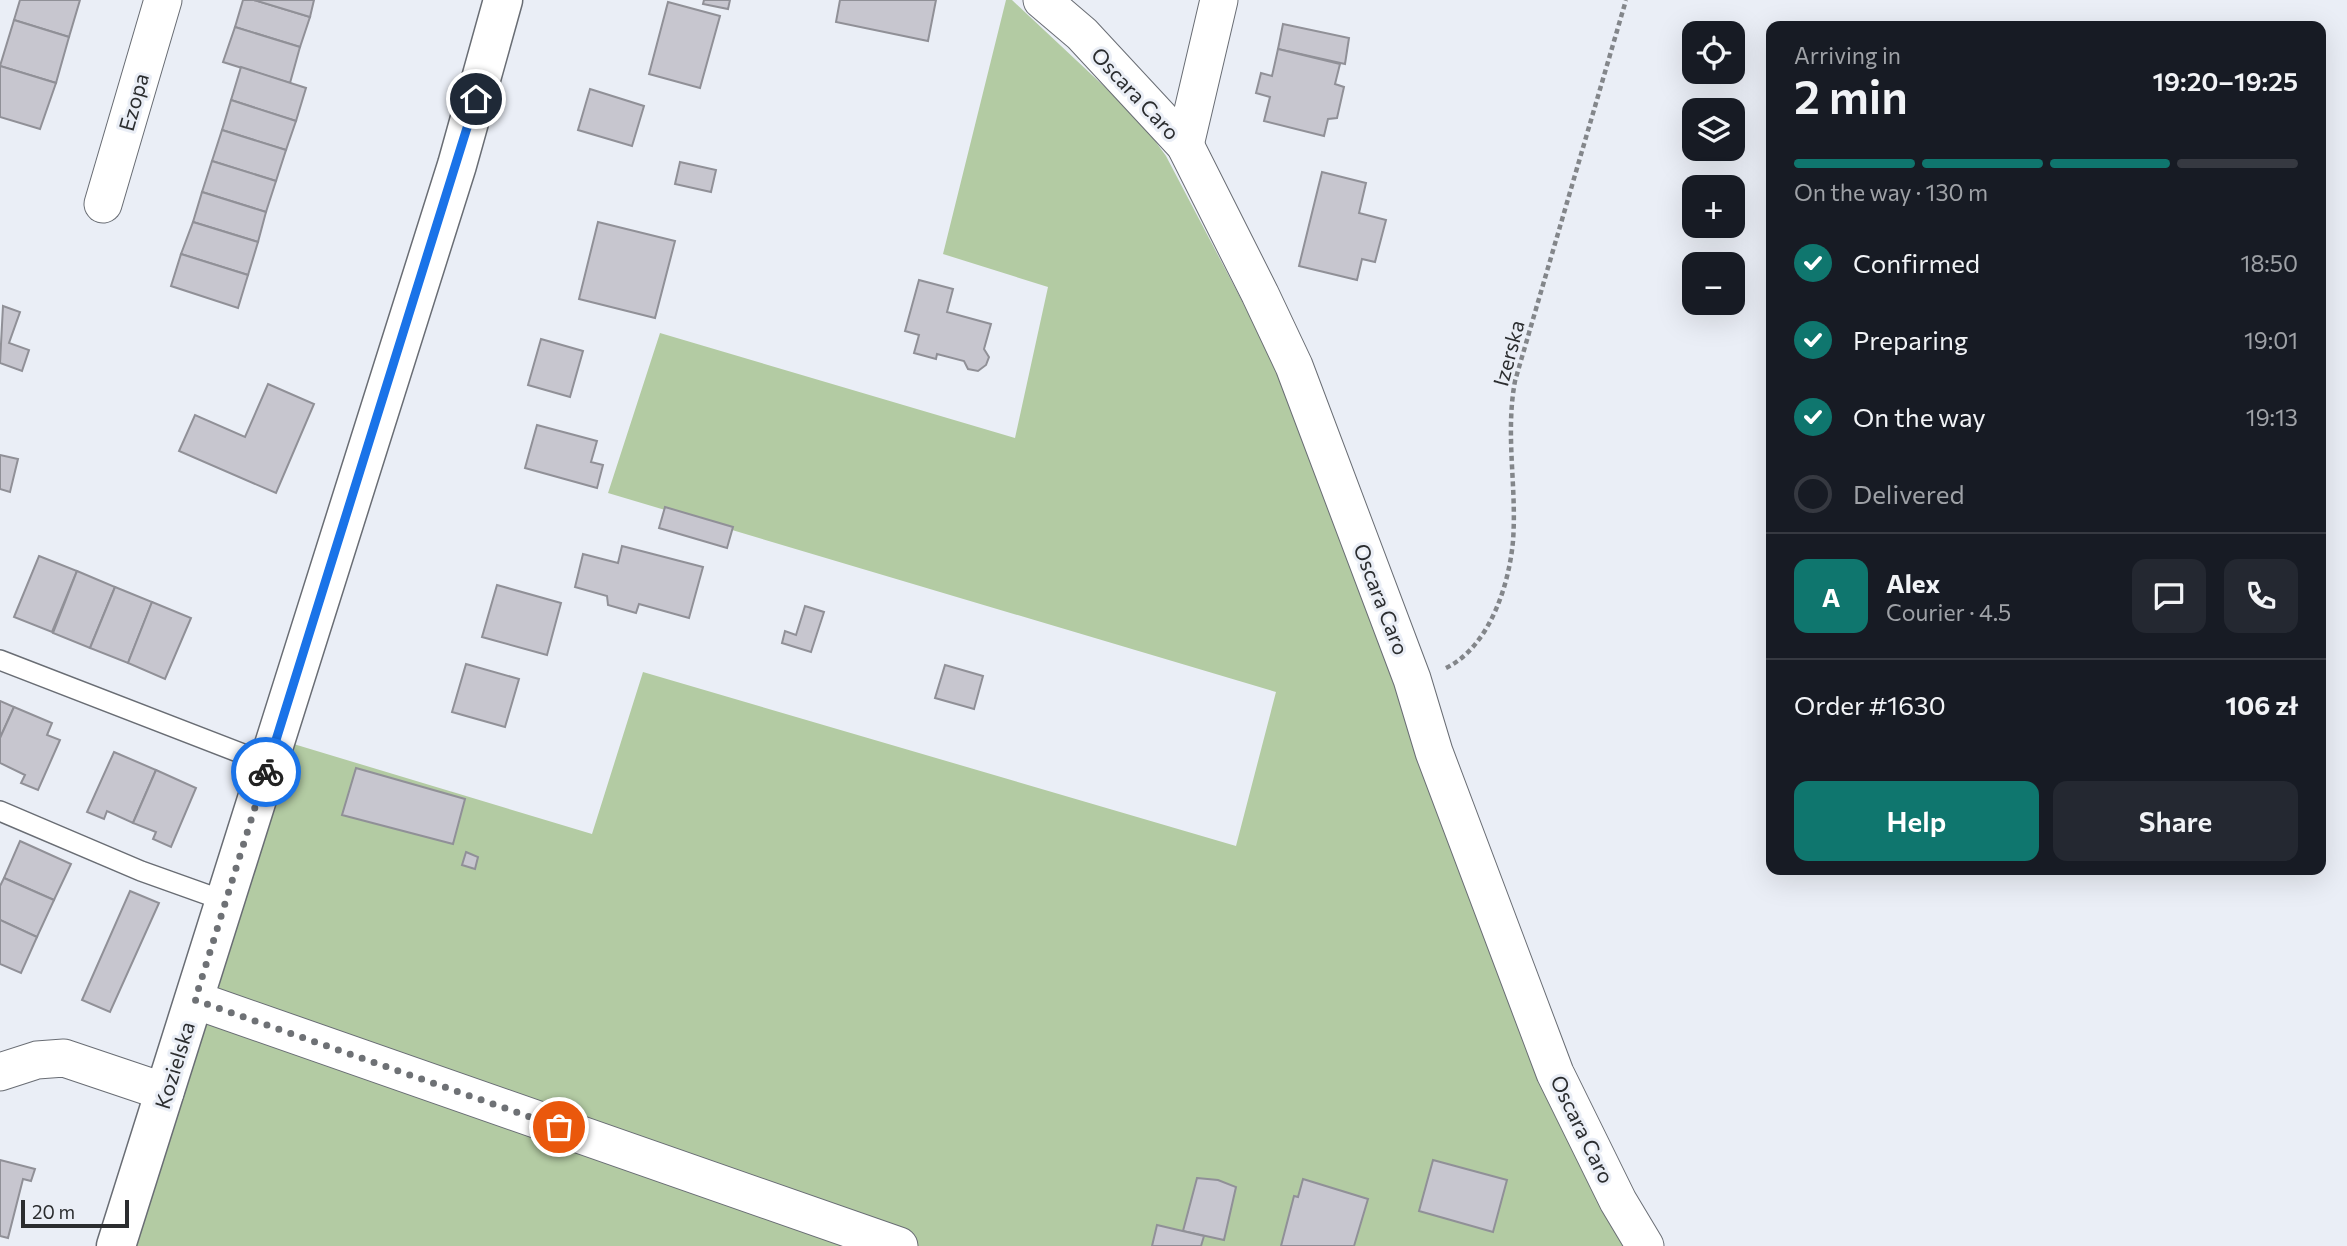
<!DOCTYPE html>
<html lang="en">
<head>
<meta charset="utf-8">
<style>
  :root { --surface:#171b24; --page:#242831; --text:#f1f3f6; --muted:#9ea1a6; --line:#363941; --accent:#0f766e }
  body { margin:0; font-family:Commissioner,sans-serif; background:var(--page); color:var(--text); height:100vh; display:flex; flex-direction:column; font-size:26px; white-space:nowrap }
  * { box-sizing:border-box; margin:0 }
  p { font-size:23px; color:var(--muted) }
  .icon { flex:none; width:38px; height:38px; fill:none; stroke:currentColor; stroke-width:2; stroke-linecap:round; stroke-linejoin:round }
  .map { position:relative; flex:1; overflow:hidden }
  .details { position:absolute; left:1766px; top:21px; width:560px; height:854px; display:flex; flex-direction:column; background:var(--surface); border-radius:14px; box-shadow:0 7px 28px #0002 }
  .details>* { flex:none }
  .tools { position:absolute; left:1682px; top:21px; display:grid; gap:14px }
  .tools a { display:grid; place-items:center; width:63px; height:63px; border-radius:14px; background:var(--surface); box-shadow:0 7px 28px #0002; font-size:35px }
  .scale { position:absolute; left:21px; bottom:18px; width:108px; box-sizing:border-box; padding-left:7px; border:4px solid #2b2d2f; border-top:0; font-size:19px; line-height:24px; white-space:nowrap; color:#2b2d2f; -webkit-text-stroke:5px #eaeef6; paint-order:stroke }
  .pin { position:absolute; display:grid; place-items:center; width:60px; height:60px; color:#fff; margin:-30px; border:4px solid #fff; border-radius:50%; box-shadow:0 2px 7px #0007 }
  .courier { position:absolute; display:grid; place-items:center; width:70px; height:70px; margin:-35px; border:5px solid #1a73e8; border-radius:50%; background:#fff; color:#222; box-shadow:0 2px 9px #0007 }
  .headline em { font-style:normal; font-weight:600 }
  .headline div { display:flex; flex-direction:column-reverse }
  .headline { display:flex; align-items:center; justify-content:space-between; height:119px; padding:0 28px }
  h1 { font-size:46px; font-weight:600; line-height:52px }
  .bar { display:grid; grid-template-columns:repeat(4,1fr); gap:10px 7px; align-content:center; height:84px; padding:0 28px }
  .bar i { height:9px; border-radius:5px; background:var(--line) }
  .bar .on { background:var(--accent) }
  .bar p { grid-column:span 4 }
  .line { display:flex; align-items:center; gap:18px; padding:0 28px; border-top:2px solid var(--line) }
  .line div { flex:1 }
  .round { display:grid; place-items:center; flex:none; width:74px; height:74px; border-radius:14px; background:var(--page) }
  ol { padding:0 28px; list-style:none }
  li { display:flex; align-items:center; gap:21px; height:77px }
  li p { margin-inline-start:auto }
  li .icon { padding:7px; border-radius:50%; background:var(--accent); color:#fff; stroke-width:4 }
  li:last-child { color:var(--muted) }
  li i { width:38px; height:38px; border:4px solid var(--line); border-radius:50% }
  .primary-button { display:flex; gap:14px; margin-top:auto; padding:14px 28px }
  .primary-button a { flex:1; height:80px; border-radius:14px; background:var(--accent); color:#fff; font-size:28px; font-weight:600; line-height:80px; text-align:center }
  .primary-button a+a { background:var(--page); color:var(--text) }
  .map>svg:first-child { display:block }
  .green { fill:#b3cba3 }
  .building { fill:#c7c6cf; stroke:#909097; stroke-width:2 }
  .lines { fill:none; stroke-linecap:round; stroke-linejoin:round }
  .lane-casing { stroke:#696d74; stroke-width:22 }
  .street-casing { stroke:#696d74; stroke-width:39 }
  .secondary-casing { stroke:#696d74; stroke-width:41 }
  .path { stroke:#83868a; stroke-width:4.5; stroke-dasharray:5 3.5; stroke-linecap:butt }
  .lane { stroke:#fff; stroke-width:19 }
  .street { stroke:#fff; stroke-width:37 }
  .secondary { stroke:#fff; stroke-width:38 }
  .done { stroke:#6e7175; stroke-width:7; stroke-dasharray:0 12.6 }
  .route { stroke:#1a73e8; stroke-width:9 }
  .labels { text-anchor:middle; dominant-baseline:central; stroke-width:6; stroke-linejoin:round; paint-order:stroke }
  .street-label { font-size:21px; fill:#2b2d2f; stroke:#eaeef6 }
</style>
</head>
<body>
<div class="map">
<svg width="2347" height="1246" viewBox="0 0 2347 1246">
  <rect width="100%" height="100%" fill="#eaeef6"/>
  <polygon class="green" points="1006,0 1012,0 1140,120 1166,156 1285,383 1645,1246 116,1246 277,739 592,834 643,672 1236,846 1276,692 608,493 660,333 1015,438 1048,287 943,254"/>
  <g class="building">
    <polygon points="20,0 80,0 69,37 14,20"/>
    <polygon points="243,0 254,0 310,17 300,47 235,27"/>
    <polygon points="254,0 314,0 310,17"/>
    <polygon points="704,0 730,0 728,9 703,4"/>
    <polygon points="840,0 936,0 928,41 836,22"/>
    <polygon points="668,2 720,16 700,88 649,74"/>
    <polygon points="14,20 69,37 56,83 0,66"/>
    <polygon points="1283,24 1349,38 1345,64 1278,49"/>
    <polygon points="235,27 300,47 290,83 223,62"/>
    <polygon points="1278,49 1340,64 1335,84 1344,87 1337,118 1328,119 1324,136 1264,121 1270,97 1256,93 1261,73 1272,76"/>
    <polygon points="0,66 56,83 40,129 0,117"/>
    <polygon points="241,67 306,88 296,121 231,100"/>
    <polygon points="590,89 644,106 632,146 578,130"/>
    <polygon points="231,100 296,121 286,150 222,130"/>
    <polygon points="222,130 286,150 276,181 212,161"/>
    <polygon points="212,161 276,181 266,212 202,192"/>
    <polygon points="680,162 716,170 711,192 675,184"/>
    <polygon points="1322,172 1366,183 1359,213 1386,220 1375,262 1362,259 1357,280 1299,266"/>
    <polygon points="202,192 266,212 258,242 193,222"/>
    <polygon points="193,222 258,242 248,275 181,254"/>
    <polygon points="598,222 675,241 655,318 579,299"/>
    <polygon points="181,254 248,275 238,308 171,286"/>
    <polygon points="919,280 953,289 947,312 991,324 984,349 989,357 986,365 978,371 968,369 964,361 937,354 936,359 914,353 919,335 905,331"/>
    <polygon points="3,306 20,312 9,343 29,350 22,371 0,363"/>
    <polygon points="541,339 583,351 570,397 528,385"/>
    <polygon points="268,384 314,404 276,493 179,451 195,415 245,437"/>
    <polygon points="537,425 597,441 591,462 603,465 597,488 525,468"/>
    <polygon points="0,455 18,459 10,492 0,489"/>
    <polygon points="665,507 733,527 727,548 659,528"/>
    <polygon points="622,546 703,567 689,618 639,604 636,613 608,605 607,596 575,587 583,554 618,563"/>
    <polygon points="39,556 77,571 52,632 14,617"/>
    <polygon points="77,571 115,587 90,648 53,633"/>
    <polygon points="497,585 561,603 547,655 482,637"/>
    <polygon points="115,587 152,602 128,663 90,648"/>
    <polygon points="152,602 191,618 165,679 128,663"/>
    <polygon points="805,606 824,612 811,652 782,643 785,631 796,635"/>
    <polygon points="466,664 519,679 505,727 452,712"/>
    <polygon points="945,665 983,676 974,709 935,698"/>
    <polygon points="0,701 14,707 0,738"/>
    <polygon points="14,707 52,723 47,735 60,740 38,790 21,783 25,775 0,763 0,738"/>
    <polygon points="114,752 156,770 133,823 107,811 104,819 87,812"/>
    <polygon points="356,768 465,799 453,844 342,815"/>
    <polygon points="156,770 196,788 171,847 153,839 156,832 133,823"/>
    <polygon points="20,841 71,864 54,900 4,878"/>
    <polygon points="466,852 478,857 475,869 462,865"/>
    <polygon points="4,878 54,900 37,937 0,920 0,886"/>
    <polygon points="130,891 159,903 110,1012 82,1000"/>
    <polygon points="0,920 37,937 21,973 0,964"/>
    <polygon points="0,1160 35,1169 31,1181 23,1179 8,1238 0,1236"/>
    <polygon points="1433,1160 1507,1180 1493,1232 1419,1211"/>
    <polygon points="1197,1178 1218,1180 1236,1187 1224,1240 1183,1231"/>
    <polygon points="1303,1179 1368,1199 1354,1246 1281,1246 1294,1196 1298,1197"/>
    <polygon points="1157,1225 1204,1236 1201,1246 1152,1246"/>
  </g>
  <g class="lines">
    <defs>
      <g id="lane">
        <polyline points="0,660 269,764"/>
        <polyline points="0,811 141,871 225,901"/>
      </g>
      <g id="street">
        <polyline points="1042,0 1082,34 1185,145 1260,294 1294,366 1412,679 1434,752 1555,1073 1618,1201 1645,1246"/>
        <polyline points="1185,145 1219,0"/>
        <polyline points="103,204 163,0"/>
        <polyline points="195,1000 899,1246"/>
        <polyline points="0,1072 37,1060 64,1058 165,1092"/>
      </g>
      <polyline id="secondary" points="116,1246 457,165 503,0"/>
    </defs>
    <use href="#lane" class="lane-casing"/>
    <use href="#street" class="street-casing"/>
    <use href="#secondary" class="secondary-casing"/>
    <path class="path" d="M 1446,668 C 1489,647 1509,586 1513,541 C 1517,487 1505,435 1515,381 L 1626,0"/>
    <use href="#lane" class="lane"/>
    <use href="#street" class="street"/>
    <use href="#secondary" class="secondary"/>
  </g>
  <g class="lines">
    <polyline class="done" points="266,772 195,1000 559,1127"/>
    <polyline class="route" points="266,772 476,99"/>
  </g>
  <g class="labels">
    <g class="street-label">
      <text transform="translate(1136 93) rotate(47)">Oscara Caro</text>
      <text transform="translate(133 102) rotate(-74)">Ezopa</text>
      <text transform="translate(1508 353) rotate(-75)">Izerska</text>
      <text transform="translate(1382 599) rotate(69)">Oscara Caro</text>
      <text transform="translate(174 1065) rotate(-73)">Kozielska</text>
      <text transform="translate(1583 1129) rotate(64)">Oscara Caro</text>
    </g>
  </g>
</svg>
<div class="tools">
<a><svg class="icon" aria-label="locate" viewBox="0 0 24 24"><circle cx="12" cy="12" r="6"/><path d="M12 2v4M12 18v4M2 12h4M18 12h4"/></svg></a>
<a><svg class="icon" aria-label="layers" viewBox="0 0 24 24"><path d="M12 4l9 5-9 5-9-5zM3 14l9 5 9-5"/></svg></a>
<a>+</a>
<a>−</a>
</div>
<div class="scale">20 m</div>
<div class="pin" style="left:559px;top:1127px;background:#ea580c"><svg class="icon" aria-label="bag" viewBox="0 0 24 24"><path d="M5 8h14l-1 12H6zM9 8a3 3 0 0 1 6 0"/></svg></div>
<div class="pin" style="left:476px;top:99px;background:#1f2937"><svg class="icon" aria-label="home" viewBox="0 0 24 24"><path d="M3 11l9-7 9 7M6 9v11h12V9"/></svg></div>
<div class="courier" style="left:266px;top:772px"><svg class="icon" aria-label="bike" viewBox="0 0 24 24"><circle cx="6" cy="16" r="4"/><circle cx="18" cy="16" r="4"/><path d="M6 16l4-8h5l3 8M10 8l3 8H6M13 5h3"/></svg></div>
<section class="details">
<div class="headline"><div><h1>2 min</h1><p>Arriving in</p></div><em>19:20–19:25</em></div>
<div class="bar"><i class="on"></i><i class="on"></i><i class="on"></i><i></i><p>On the way · 130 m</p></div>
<ol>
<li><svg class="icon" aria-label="check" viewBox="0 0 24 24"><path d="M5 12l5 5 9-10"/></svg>Confirmed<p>18:50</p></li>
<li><svg class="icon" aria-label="check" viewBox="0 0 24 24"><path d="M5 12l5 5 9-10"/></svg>Preparing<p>19:01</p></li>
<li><svg class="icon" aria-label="check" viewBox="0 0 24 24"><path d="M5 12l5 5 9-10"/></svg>On the way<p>19:13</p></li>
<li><i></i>Delivered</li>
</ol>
<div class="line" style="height:126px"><b class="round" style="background:var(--accent);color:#fff">A</b><div><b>Alex</b><p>Courier · 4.5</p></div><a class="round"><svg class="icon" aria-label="chat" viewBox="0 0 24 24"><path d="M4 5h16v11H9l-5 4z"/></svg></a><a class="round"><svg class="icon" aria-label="phone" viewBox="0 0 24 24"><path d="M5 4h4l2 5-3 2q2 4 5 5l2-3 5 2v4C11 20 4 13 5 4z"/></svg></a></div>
<div class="line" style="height:91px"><div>Order #1630</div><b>106 zł</b></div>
<div class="primary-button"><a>Help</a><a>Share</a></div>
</section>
</div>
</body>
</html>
